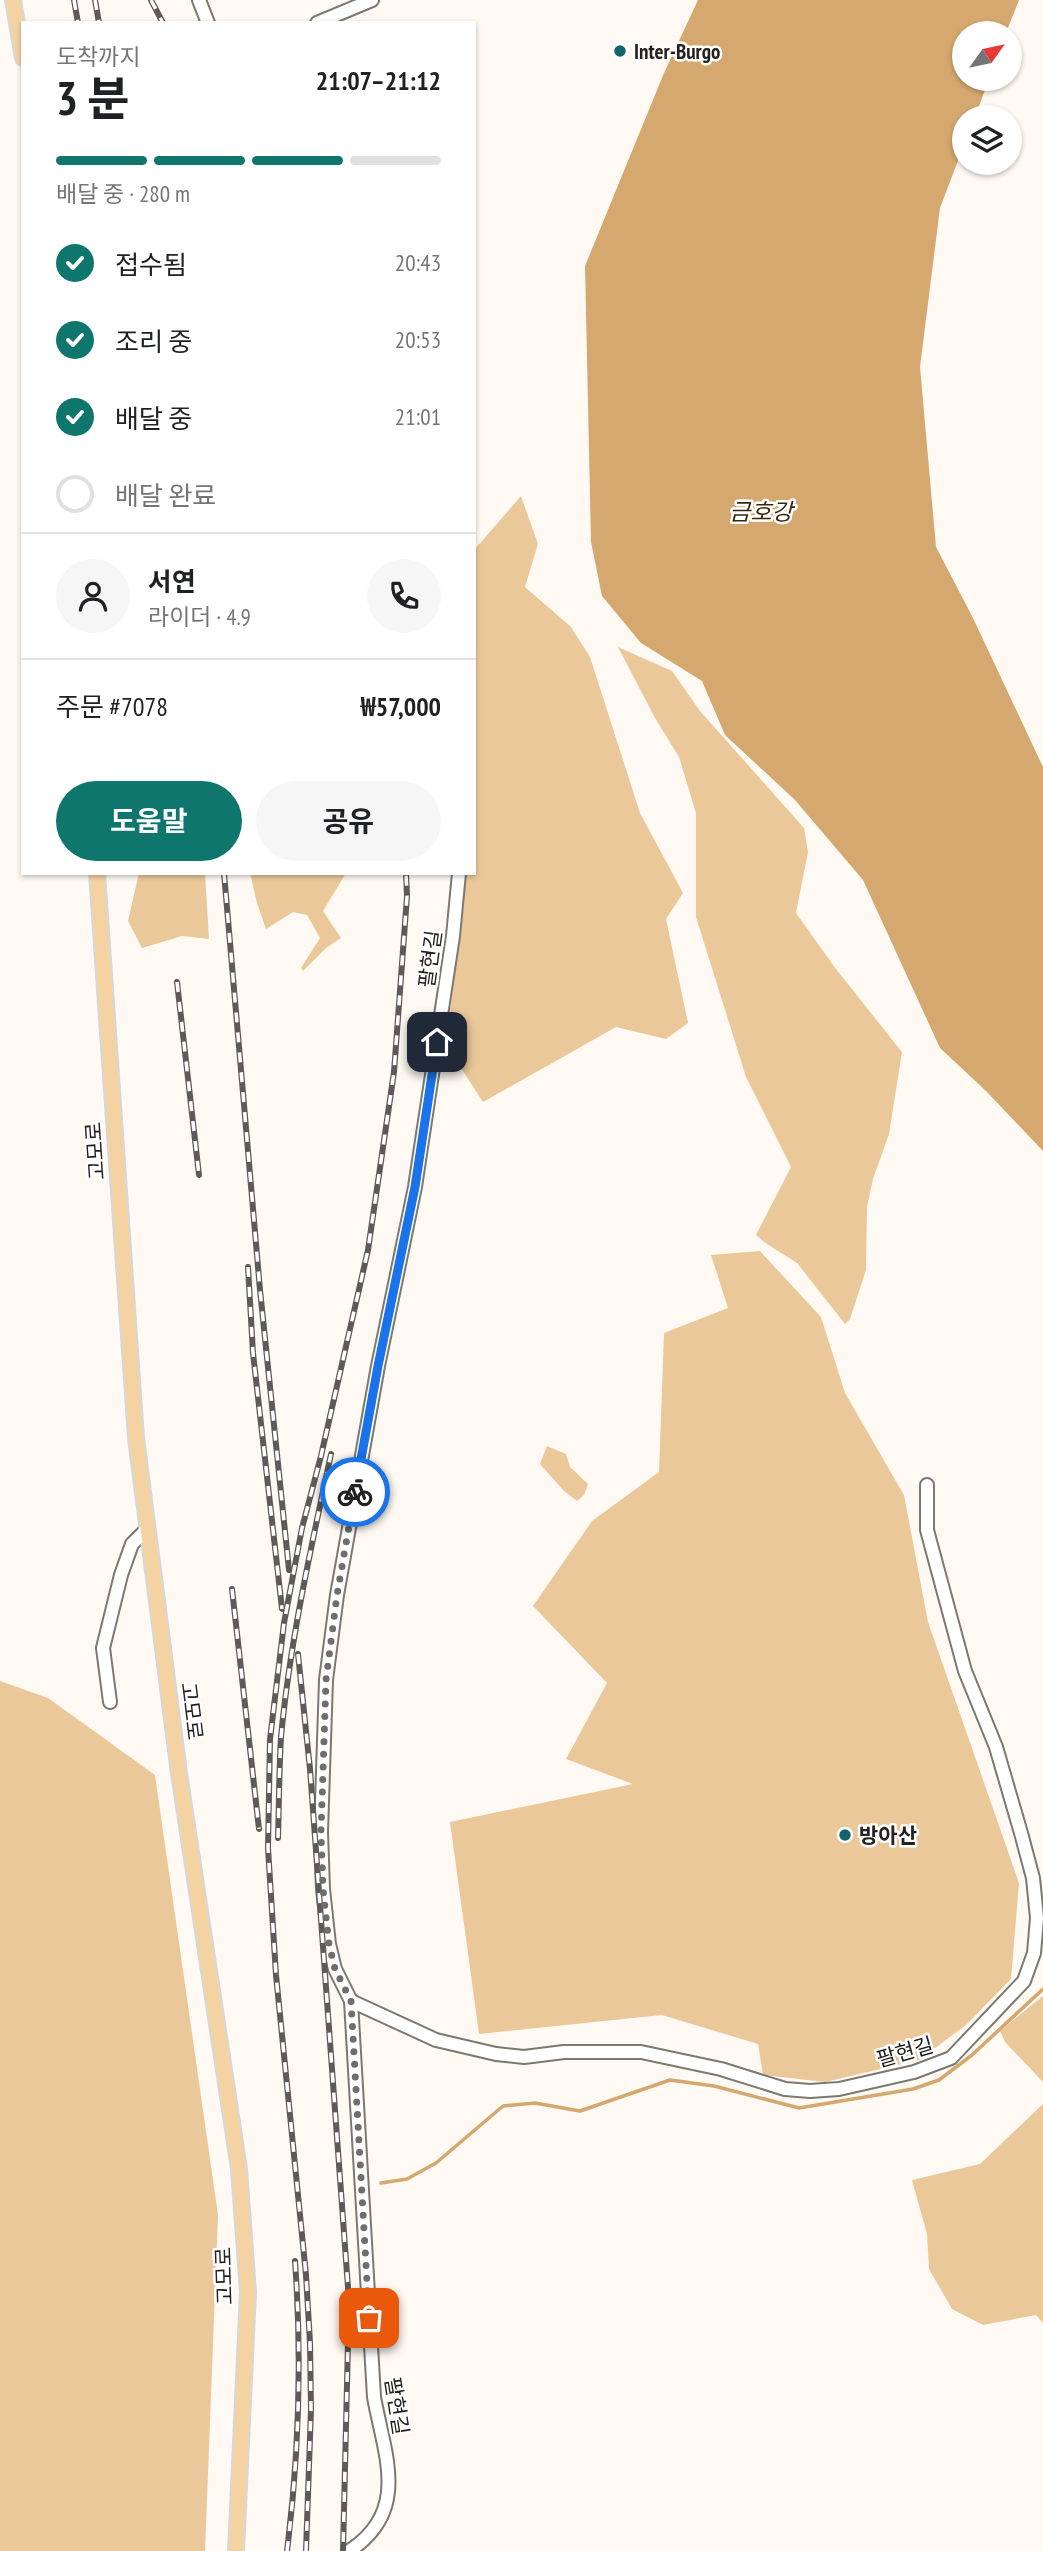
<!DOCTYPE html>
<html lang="ko">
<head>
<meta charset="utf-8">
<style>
  :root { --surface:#fff; --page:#f6f6f6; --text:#202124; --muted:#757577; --line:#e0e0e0; --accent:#0f766e }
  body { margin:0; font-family:"PT Sans Narrow","Noto Sans KR",sans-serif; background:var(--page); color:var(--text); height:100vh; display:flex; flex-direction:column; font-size:26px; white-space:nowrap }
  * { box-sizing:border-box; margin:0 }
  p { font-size:23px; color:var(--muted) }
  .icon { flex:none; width:38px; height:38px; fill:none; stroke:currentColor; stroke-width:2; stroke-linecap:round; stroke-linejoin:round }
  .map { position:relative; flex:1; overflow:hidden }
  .panel { position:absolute; left:21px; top:21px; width:455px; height:854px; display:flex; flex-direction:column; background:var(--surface); border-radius:0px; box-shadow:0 2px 5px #0004 }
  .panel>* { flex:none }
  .needle { width:46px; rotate:57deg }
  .controls { position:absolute; left:952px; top:21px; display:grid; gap:14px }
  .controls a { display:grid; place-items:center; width:70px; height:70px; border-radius:50%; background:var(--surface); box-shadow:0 2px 5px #0004; font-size:35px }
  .pin { position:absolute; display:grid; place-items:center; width:60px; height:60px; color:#fff; margin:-30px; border-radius:14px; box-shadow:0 4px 10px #0006 }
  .courier { position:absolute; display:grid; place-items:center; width:70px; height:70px; margin:-35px; border:5px solid #1a73e8; border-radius:50%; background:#fff; color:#222; box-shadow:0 2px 9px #0007 }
  .overview em { font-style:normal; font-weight:700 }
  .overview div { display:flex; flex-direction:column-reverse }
  .overview { display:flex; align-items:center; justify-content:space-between; height:119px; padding:0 35px }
  h1 { font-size:46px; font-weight:700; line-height:52px }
  .bar { display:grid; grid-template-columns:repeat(4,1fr); gap:10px 7px; align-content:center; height:84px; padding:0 35px }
  .bar i { height:9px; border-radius:5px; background:var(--line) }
  .bar .current { background:var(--accent) }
  .bar p { grid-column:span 4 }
  .line { display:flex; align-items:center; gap:18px; padding:0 35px; border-top:2px solid var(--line) }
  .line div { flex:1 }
  .round { display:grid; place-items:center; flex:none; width:74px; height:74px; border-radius:37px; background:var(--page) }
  ol { padding:0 35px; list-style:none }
  li { display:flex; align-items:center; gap:21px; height:77px }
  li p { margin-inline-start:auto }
  li .icon { padding:7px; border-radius:50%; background:var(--accent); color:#fff; stroke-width:4 }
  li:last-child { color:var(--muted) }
  li i { width:38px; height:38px; border:4px solid var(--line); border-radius:50% }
  .primary-button { display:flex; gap:14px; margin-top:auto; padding:14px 35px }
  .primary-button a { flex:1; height:80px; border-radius:42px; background:var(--accent); color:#fff; font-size:28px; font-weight:700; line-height:80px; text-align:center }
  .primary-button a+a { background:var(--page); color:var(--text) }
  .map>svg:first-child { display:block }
  .green { fill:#ebc899 }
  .water { fill:#d4a86e }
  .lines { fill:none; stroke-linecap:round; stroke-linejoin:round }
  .stream { stroke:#d4a86e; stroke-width:3.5 }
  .minor-casing { stroke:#7c7872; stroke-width:16 }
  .major-casing { stroke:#d8d7d7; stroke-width:18 }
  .minor { stroke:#fff; stroke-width:12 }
  .major { stroke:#f5d2a1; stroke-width:14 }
  .rail-casing { stroke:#5d5a57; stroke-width:6 }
  .rail { stroke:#fff; stroke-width:3.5; stroke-dasharray:10; stroke-linecap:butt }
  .done { stroke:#706d6a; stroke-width:7; stroke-dasharray:0 12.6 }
  .route { stroke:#1a73e8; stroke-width:9 }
  .poi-dot { fill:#16646b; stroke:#fff; stroke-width:2.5 }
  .labels { text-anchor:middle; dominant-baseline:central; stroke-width:5; stroke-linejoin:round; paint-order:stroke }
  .poi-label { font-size:21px; font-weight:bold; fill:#242220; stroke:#fff; text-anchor:start }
  .street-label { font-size:21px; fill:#242220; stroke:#fff }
  .water-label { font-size:23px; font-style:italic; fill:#39270c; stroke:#fff }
</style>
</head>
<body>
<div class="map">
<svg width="1043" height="2551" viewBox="0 0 1043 2551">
  <rect width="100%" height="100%" fill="#fef9f2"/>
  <g class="green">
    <polygon points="521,496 538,544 525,587 571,627 590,657 640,813 683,893 666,919 688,1023 666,1039 616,1027 483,1102 446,1045 466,873 474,873 474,550"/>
    <polygon points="618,647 672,671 700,711 804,828 808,852 796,913 836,969 902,1052 889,1134 873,1179 867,1207 866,1270 850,1319 845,1324 797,1263 764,1242 756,1235 791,1167 746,1077 696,917 696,813 679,757 655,718"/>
    <polygon points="139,873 205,873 209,939 182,936 142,948 128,921"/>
    <polygon points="250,873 346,873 323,911 341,938 326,948 303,971 301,968 320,938 307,915 293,912 266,929 257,903"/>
    <polygon points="760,1251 821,1317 845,1393 904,1495 928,1622 1019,1883 1011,1979 966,2025 919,2060 825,2082 763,2075 758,2044 662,2015 479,2034 450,1822 633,1784 566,1759 607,1683 533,1606 592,1521 659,1472 664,1333 728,1308 711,1255"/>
    <polygon points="547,1446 566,1454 570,1467 588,1484 584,1495 577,1501 564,1491 540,1464"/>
    <polygon points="0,1681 48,1698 155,1775 218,2215 205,2551 0,2551"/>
    <polygon points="1043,1996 1043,2082 1005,2042 1000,2031"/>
    <polygon points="1043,2104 1043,2323 1036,2315 983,2325 952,2309 929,2269 927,2234 912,2180 980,2164"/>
  </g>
  <polygon class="water" points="698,0 1019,0 1006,33 964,33 964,79 989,79 975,117 964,117 964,145 940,208 920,367 936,547 973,618 1043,767 1043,1151 986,1091 940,1048 863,880 795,800 725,735 702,681 641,643 602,596 591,542 585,266 664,73"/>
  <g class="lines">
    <polyline class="stream" points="381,2183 407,2179 436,2163 503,2106 535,2103 580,2111 670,2080 714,2086 799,2108 913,2089 939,2080 972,2055 1043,1989"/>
    <defs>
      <g id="minor">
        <polyline points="199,0 208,23"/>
        <polyline points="317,23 372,0"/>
        <polyline points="110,1702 103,1648 121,1575 132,1544 148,1528"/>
        <polyline points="351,2001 436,2040 496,2054 524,2057 564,2052 641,2052 721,2069 785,2089 810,2091 839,2089 914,2072 951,2058 1024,1981 1034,1953 1037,1918 1033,1878 1021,1833 996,1747 965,1671 927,1530 927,1485"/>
        <path d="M 349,2551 C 411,2511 384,2454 374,2397 L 351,2001 L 335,1969 L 329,1944 L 323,1889 L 321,1832 L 326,1680 L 337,1595 L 378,1366 L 415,1187 L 453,936 L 459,873"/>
      </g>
      <g id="major">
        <polyline points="13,0 23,58"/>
        <polyline points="97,873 136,1438 179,1773 239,2169 248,2292 236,2551"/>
      </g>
    </defs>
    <use href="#minor" class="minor-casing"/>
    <use href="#major" class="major-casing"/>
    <use href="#minor" class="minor"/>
    <use href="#major" class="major"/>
    <defs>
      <g id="rail">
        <polyline points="74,0 78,23"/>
        <polyline points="95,0 99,23"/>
        <polyline points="151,0 163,23"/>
        <polyline points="224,873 260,1290 289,1570"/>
        <polyline points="177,982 199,1175"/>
        <polyline points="248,1267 253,1353 282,1609"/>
        <polyline points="232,1589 259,1829"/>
        <polyline points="298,1654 310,1769 349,2301 343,2551"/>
        <path d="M 278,1838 C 279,1805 279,1771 281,1737 C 290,1641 311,1548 331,1454"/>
        <path d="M 287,2551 C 299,2455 302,2358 295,2261"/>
        <polyline points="306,2551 311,2409 310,2343 306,2275 276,1975 268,1848 270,1739 284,1623 302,1528 321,1456 368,1250 394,1072 407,896 406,873"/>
      </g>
    </defs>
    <use href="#rail" class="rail-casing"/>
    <use href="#rail" class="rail"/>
  </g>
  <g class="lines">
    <polyline class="done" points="355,1492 337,1595 326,1680 321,1832 323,1889 329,1944 335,1969 351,2001 369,2318"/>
    <polyline class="route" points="355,1492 378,1366 415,1187 437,1042"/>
  </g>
  <g class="poi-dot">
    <circle cx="620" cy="51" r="7"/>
    <circle cx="845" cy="1835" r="7"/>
  </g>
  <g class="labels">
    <g class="poi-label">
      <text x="634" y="51">Inter-Burgo</text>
      <text x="859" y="1835">방아산</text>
    </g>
    <g class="street-label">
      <text transform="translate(430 959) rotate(-82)">팔현길</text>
      <text transform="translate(95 1151) rotate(-94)">고모로</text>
      <text transform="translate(192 1711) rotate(83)">고모로</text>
      <text transform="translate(905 2052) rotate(-16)">팔현길</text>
      <text transform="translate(224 2276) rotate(-92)">고모로</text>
      <text transform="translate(397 2406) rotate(81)">팔현길</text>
    </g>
    <g class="water-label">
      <text x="761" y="511">금호강</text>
    </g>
  </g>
</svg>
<div class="controls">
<a><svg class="needle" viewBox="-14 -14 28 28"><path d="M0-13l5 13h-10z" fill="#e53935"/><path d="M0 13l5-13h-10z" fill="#757577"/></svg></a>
<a><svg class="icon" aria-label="layers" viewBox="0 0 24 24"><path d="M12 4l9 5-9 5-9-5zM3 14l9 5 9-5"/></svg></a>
</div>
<div class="pin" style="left:369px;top:2318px;background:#ea580c"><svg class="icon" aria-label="bag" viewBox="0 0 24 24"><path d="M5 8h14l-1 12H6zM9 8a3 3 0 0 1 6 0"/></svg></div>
<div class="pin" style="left:437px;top:1042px;background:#1f2937"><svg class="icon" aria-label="home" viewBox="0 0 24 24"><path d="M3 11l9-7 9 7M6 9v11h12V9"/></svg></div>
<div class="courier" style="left:355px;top:1492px"><svg class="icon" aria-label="bike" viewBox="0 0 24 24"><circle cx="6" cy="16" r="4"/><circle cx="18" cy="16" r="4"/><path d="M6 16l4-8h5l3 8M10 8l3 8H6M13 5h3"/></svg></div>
<section class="panel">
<div class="overview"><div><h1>3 분</h1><p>도착까지</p></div><em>21:07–21:12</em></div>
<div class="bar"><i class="current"></i><i class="current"></i><i class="current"></i><i></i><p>배달 중 · 280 m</p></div>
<ol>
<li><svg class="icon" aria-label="check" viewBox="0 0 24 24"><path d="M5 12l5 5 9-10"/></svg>접수됨<p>20:43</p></li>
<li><svg class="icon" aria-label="check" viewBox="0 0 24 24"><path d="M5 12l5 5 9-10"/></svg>조리 중<p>20:53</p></li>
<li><svg class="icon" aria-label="check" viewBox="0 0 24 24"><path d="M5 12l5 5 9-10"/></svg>배달 중<p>21:01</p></li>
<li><i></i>배달 완료</li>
</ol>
<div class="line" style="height:126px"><a class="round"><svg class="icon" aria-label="person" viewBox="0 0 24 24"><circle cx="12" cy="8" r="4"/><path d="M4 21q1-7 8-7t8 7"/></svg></a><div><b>서연</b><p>라이더 · 4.9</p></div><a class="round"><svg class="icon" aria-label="phone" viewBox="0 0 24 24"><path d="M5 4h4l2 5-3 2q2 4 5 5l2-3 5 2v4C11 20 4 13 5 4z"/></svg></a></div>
<div class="line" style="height:91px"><div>주문 #7078</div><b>₩57,000</b></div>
<div class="primary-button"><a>도움말</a><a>공유</a></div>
</section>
</div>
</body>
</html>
